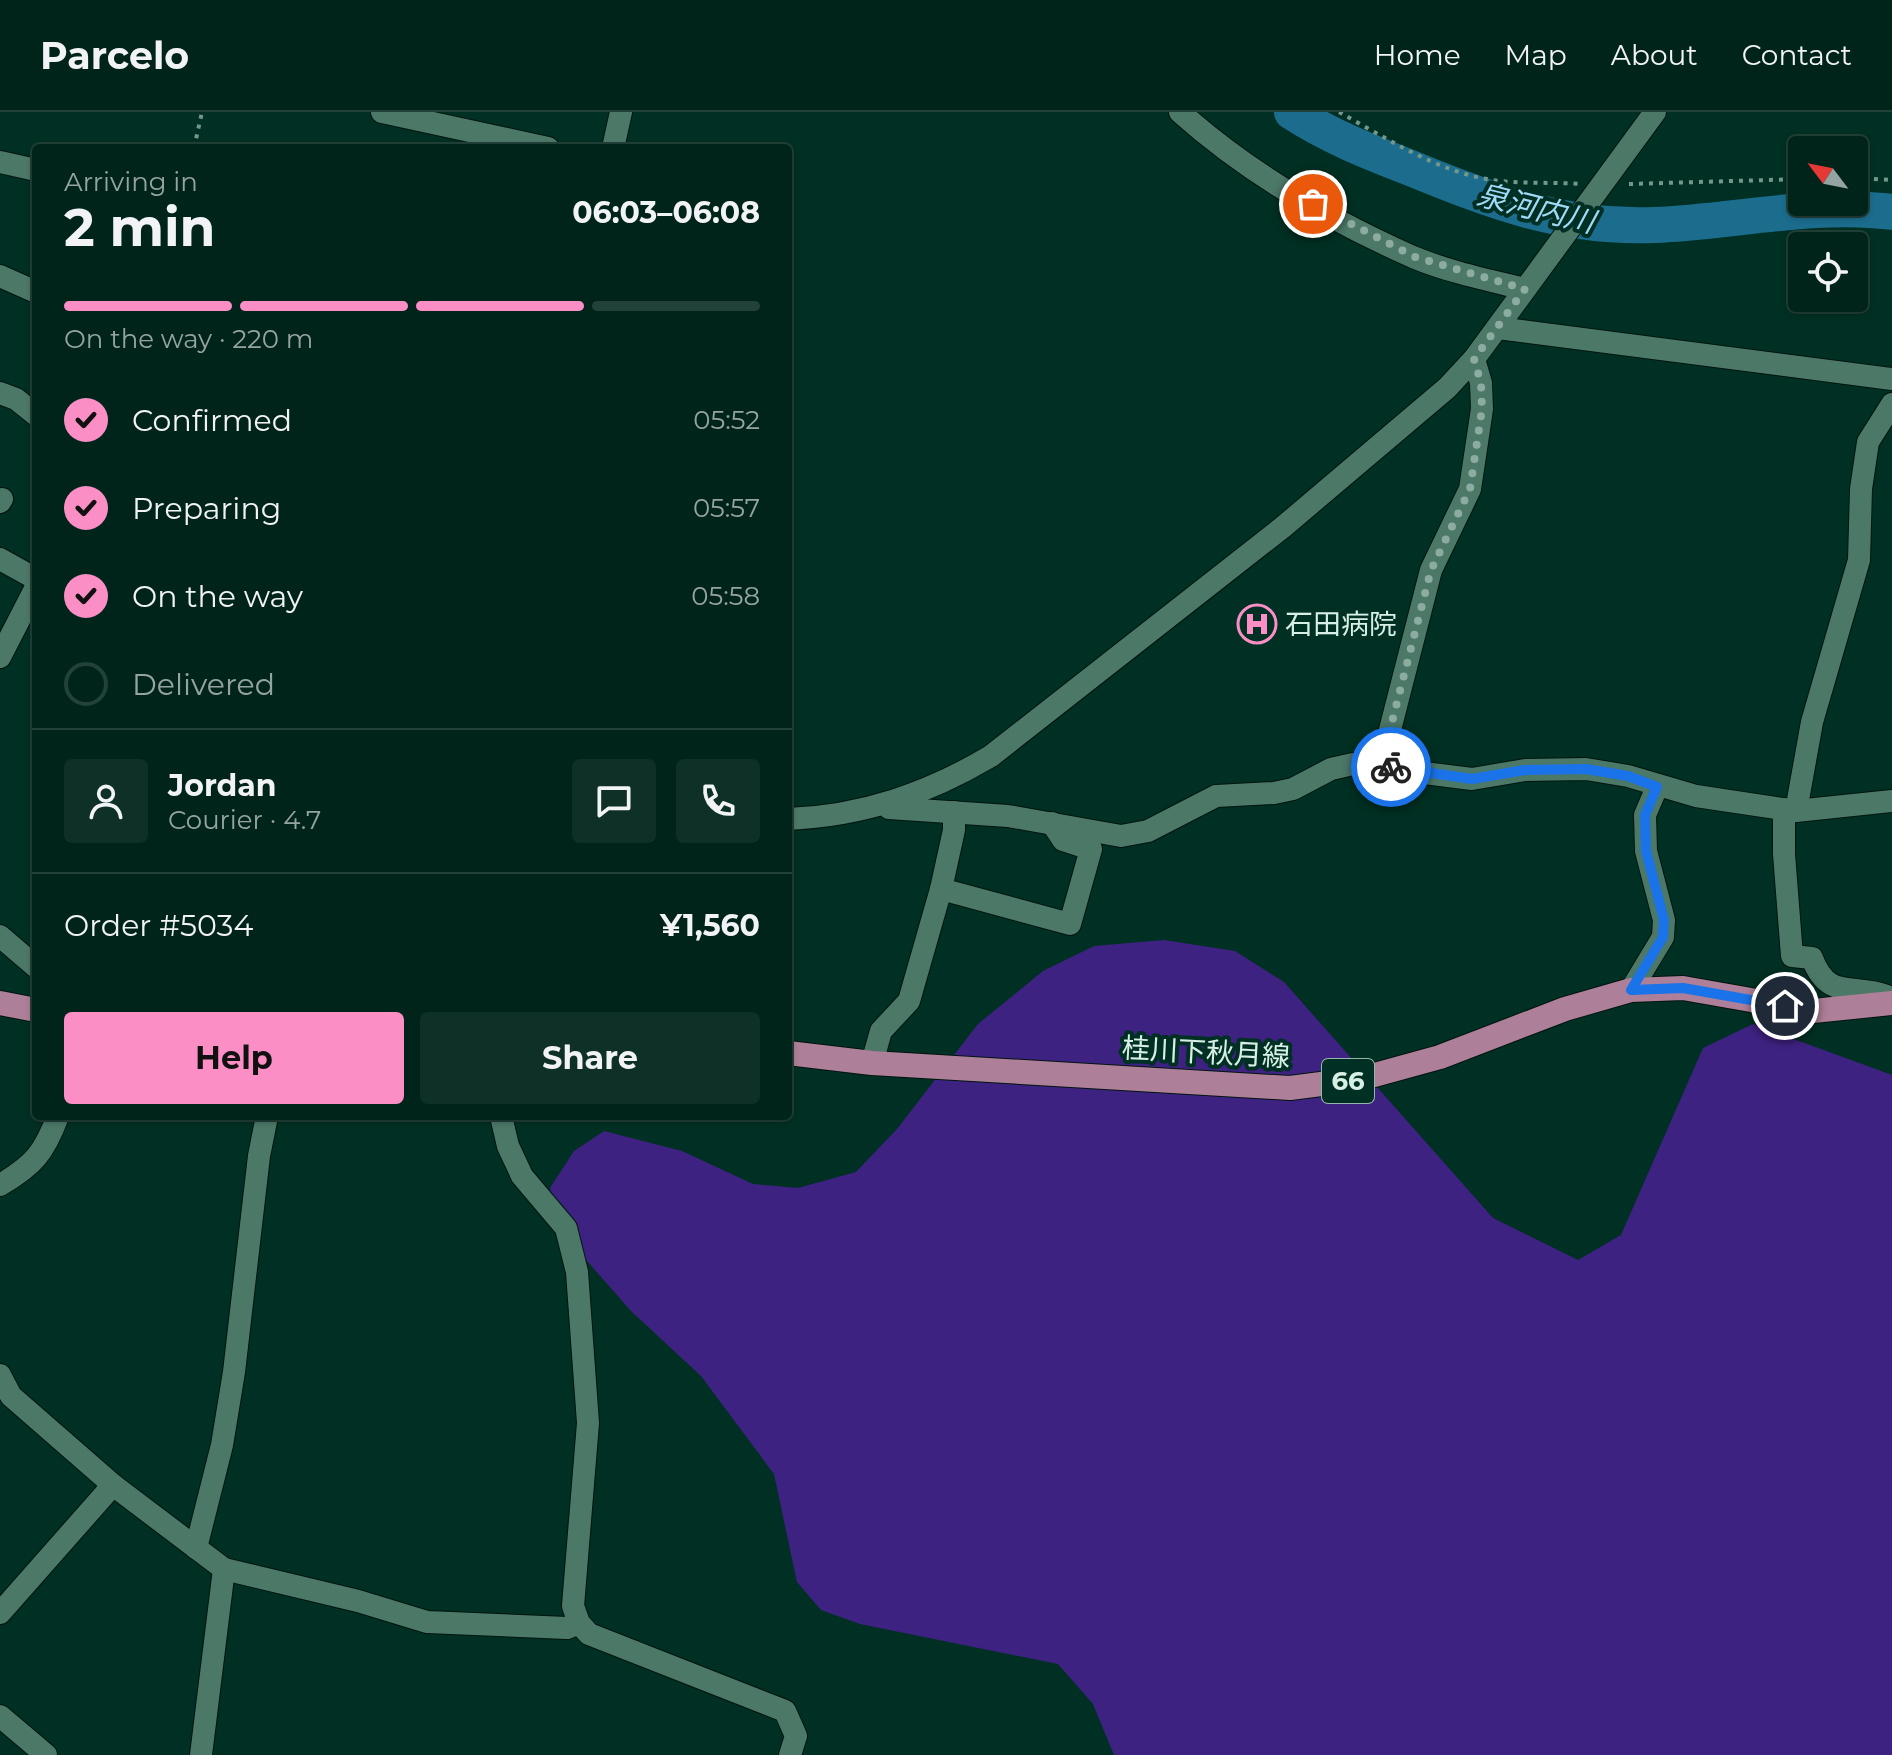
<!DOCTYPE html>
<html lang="en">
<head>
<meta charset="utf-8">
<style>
  :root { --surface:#00241a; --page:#0e3027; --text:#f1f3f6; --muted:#95a4a2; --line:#224139; --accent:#fb8fc5 }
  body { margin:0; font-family:Montserrat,"Noto Sans JP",sans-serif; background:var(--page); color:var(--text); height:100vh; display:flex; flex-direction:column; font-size:30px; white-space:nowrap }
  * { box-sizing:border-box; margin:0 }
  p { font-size:26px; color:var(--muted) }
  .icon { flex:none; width:44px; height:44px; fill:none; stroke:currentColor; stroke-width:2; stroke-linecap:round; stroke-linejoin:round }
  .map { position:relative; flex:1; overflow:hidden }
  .sheet { position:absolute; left:32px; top:32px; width:760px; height:976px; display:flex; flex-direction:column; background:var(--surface); border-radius:8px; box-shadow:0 2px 6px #0004,0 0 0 2px var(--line) }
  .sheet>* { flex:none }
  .needle { width:52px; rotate:302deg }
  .controls { position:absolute; left:1788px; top:24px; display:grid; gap:16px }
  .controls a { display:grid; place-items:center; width:80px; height:80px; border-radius:8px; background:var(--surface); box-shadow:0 2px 6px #0004,0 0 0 2px var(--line); font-size:40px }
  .pin { position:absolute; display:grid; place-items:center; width:68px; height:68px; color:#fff; margin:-34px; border:4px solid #fff; border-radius:50%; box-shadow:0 2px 8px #0007 }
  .courier { position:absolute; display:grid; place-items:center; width:80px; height:80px; margin:-40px; border:6px solid #1a73e8; border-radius:50%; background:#fff; color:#222; box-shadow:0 2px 10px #0007 }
  .overview em { font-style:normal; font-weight:700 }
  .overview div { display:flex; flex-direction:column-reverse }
  .overview { display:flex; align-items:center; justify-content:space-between; height:136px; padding:0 32px }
  h1 { font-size:52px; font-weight:700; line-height:60px }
  .bar { display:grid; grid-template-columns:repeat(4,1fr); gap:12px 8px; align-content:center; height:96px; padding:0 32px }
  .bar i { height:10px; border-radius:6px; background:var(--line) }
  .bar .on { background:var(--accent) }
  .bar p { grid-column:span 4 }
  .line { display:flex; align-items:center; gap:20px; padding:0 32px; border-top:2px solid var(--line) }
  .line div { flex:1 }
  .round { display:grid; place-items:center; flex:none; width:84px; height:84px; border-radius:8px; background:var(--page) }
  ol { padding:0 32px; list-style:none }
  li { display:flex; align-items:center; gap:24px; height:88px }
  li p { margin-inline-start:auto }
  li .icon { padding:8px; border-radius:50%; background:var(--accent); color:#111; stroke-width:4 }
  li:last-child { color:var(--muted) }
  li i { width:44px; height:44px; border:4px solid var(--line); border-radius:50% }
  .action { display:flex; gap:16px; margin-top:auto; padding:16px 32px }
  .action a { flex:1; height:92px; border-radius:8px; background:var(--accent); color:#111; font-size:32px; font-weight:700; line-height:92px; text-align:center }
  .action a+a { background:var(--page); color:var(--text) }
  header { display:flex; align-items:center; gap:48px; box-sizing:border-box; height:112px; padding:0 40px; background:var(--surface); border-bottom:2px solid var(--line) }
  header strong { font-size:38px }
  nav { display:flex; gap:44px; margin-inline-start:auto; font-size:28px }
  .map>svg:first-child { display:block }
  .green { fill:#3e2282 }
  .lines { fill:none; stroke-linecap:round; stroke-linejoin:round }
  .river { stroke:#1b6c8d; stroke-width:36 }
  .minor-casing { stroke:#01150e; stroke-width:24 }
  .major-casing { stroke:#01150e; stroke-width:26 }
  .path { stroke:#74978c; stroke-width:4; stroke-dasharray:4 6; stroke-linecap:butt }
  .minor { stroke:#4c7868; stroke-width:22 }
  .major { stroke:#ad7f98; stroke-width:24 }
  .done { stroke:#8caca1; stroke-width:8; stroke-dasharray:0 14.4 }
  .route { stroke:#1a73e8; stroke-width:10 }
  .labels { text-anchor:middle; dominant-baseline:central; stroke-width:8; stroke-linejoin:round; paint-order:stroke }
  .shield { fill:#003023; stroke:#96b6ab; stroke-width:2 }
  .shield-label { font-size:26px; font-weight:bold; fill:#d7efe5 }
  .poi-label { font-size:28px; fill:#d7efe5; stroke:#003023; text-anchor:start }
  .street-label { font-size:28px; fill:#d7efe5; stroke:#003023 }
  .water-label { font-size:30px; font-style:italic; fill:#a0daf7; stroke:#003023 }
</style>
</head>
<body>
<header>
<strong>Parcelo</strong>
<nav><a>Home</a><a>Map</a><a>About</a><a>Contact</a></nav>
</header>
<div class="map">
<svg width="1892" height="1643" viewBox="0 0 1892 1643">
  <rect width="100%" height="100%" fill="#003023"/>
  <polygon class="green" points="1164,828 1235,839 1284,870 1493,1106 1578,1148 1621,1123 1703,936 1753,912 1892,963 1892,1643 1114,1643 1093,1592 1058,1552 860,1512 821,1498 797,1470 774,1362 701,1264 631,1199 558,1116 550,1076 574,1039 604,1019 682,1039 753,1072 798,1076 856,1060 897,1017 978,912 1043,859 1094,834"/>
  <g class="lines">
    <path class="river" d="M 1292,0 C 1329,24 1367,39 1408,55 C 1491,89 1563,117 1655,113 C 1733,110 1813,90 1892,100"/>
    <defs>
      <g id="minor">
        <polyline points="382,0 548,36"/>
        <path d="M 1180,0 C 1247,60 1332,109 1413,145 C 1449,160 1488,168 1525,177"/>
        <polyline points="613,36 621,0"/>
        <polyline points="0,50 36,58"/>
        <polyline points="0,164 36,180"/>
        <polyline points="1498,216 1892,267"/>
        <polyline points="0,281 16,287 36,303"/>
        <polyline points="0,390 2,387"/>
        <polyline points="0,447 36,467"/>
        <polyline points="0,545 36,475"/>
        <polyline points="1381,653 1431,458 1470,377 1482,297 1481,271 1474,247"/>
        <polyline points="889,696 1008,704 1121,724 1148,719 1216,684 1274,681 1293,677 1331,657 1353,652 1472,667 1525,658 1586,657 1628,664 1696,684 1796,699 1892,689"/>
        <path d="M 1784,697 L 1784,742 L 1792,844 L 1812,846 C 1828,889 1852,871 1887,884"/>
        <polyline points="1796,699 1812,610 1859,448 1861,377 1868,330 1892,292"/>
        <polyline points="954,700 954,718 941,777 1070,812 1091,737 1063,728 1052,711"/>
        <path d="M 788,707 C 862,704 927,682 991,644 L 1283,415 L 1447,276 L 1474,247 L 1655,0"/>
        <polyline points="0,824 36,855"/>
        <polyline points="1631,878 1663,825 1664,808 1646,739 1645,703 1657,675"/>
        <polyline points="872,951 881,919 909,889 941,777"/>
        <polyline points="501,1004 508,1034 522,1064 566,1116 577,1160 588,1311 573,1494 579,1511 589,1522 785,1599 796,1624 790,1643"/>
        <path d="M 0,1073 C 34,1053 44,1041 58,1004"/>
        <polyline points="0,1263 11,1284 113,1373 224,1457 358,1489 427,1510 567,1516 579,1511"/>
        <polyline points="196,1436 222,1333 234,1260 259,1044 267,1004"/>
        <polyline points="0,1501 113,1373"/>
        <polyline points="0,1604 46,1643"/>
        <polyline points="201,1643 224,1457"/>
      </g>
      <g id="major">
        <polyline points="0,891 36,898"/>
        <polyline points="788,941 872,951 1290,976 1360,967 1440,945 1565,897 1631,878 1683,876 1813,899 1892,891"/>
      </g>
    </defs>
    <use href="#minor" class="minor-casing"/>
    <use href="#major" class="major-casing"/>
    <g class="path">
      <path d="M 1339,0 C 1386,26 1438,60 1492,68 C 1521,72 1551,70 1580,72"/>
      <polyline points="194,36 202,0"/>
      <polyline points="1854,66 1892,68"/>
      <polyline points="1629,72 1802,67"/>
    </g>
    <use href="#minor" class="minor"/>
    <use href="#major" class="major"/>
  </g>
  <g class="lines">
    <polyline class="done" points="1313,92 1415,145 1525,177 1474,247 1481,271 1482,297 1470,377 1431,458 1381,653 1391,655"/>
    <polyline class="route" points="1391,655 1472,667 1525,658 1586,657 1628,664 1657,675 1645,703 1646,739 1664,808 1663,825 1631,878 1683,876 1785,894"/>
  </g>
  <defs>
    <symbol id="hospital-ring" viewBox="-11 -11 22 22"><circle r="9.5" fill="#003023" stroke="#fb8fc5" stroke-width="1.5"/><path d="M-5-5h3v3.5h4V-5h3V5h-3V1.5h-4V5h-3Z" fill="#fb8fc5"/></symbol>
  </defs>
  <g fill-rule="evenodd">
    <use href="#hospital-ring" x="1235" y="490" width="44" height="44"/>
  </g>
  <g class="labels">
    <rect class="shield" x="1322" y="947" width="52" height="44" rx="6"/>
    <g class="shield-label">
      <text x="1348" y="969">66</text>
    </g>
    <g class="poi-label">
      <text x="1285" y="512">石田病院</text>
    </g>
    <g class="street-label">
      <text transform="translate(1206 940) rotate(3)">桂川下秋月線</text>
    </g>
    <g class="water-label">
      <text transform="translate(1536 96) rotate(14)">泉河内川</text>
    </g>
  </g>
</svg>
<div class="controls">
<a><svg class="needle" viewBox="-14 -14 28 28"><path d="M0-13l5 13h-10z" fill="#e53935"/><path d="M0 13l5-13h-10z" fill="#95a4a2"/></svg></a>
<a><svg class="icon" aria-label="locate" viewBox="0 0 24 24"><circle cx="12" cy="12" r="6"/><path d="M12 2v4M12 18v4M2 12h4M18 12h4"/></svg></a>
</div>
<div class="pin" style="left:1313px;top:92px;background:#ea580c"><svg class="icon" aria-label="bag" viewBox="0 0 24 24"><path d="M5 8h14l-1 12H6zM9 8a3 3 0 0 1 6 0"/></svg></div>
<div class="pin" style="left:1785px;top:894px;background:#1f2937"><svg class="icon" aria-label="home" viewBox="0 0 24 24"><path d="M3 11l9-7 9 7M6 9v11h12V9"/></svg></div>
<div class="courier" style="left:1391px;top:655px"><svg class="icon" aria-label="bike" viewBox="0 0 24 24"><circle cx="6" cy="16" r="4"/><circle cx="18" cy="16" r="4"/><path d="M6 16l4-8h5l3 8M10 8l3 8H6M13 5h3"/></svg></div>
<section class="sheet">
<div class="overview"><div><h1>2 min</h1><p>Arriving in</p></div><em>06:03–06:08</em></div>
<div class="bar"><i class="on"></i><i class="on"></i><i class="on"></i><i></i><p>On the way · 220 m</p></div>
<ol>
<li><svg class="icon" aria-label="check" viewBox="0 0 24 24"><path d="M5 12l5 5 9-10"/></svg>Confirmed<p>05:52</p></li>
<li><svg class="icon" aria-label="check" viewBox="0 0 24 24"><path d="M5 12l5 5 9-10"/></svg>Preparing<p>05:57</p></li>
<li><svg class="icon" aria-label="check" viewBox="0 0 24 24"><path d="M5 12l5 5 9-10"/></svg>On the way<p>05:58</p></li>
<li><i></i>Delivered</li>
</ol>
<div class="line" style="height:144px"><a class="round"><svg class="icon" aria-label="person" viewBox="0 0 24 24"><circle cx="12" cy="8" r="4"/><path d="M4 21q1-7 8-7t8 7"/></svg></a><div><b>Jordan</b><p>Courier · 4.7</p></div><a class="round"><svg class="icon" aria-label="chat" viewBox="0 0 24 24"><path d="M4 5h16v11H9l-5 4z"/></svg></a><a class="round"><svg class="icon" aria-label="phone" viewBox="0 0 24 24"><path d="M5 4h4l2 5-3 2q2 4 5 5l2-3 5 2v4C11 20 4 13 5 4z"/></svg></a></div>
<div class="line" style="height:104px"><div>Order #5034</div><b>¥1,560</b></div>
<div class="action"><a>Help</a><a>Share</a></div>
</section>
</div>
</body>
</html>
